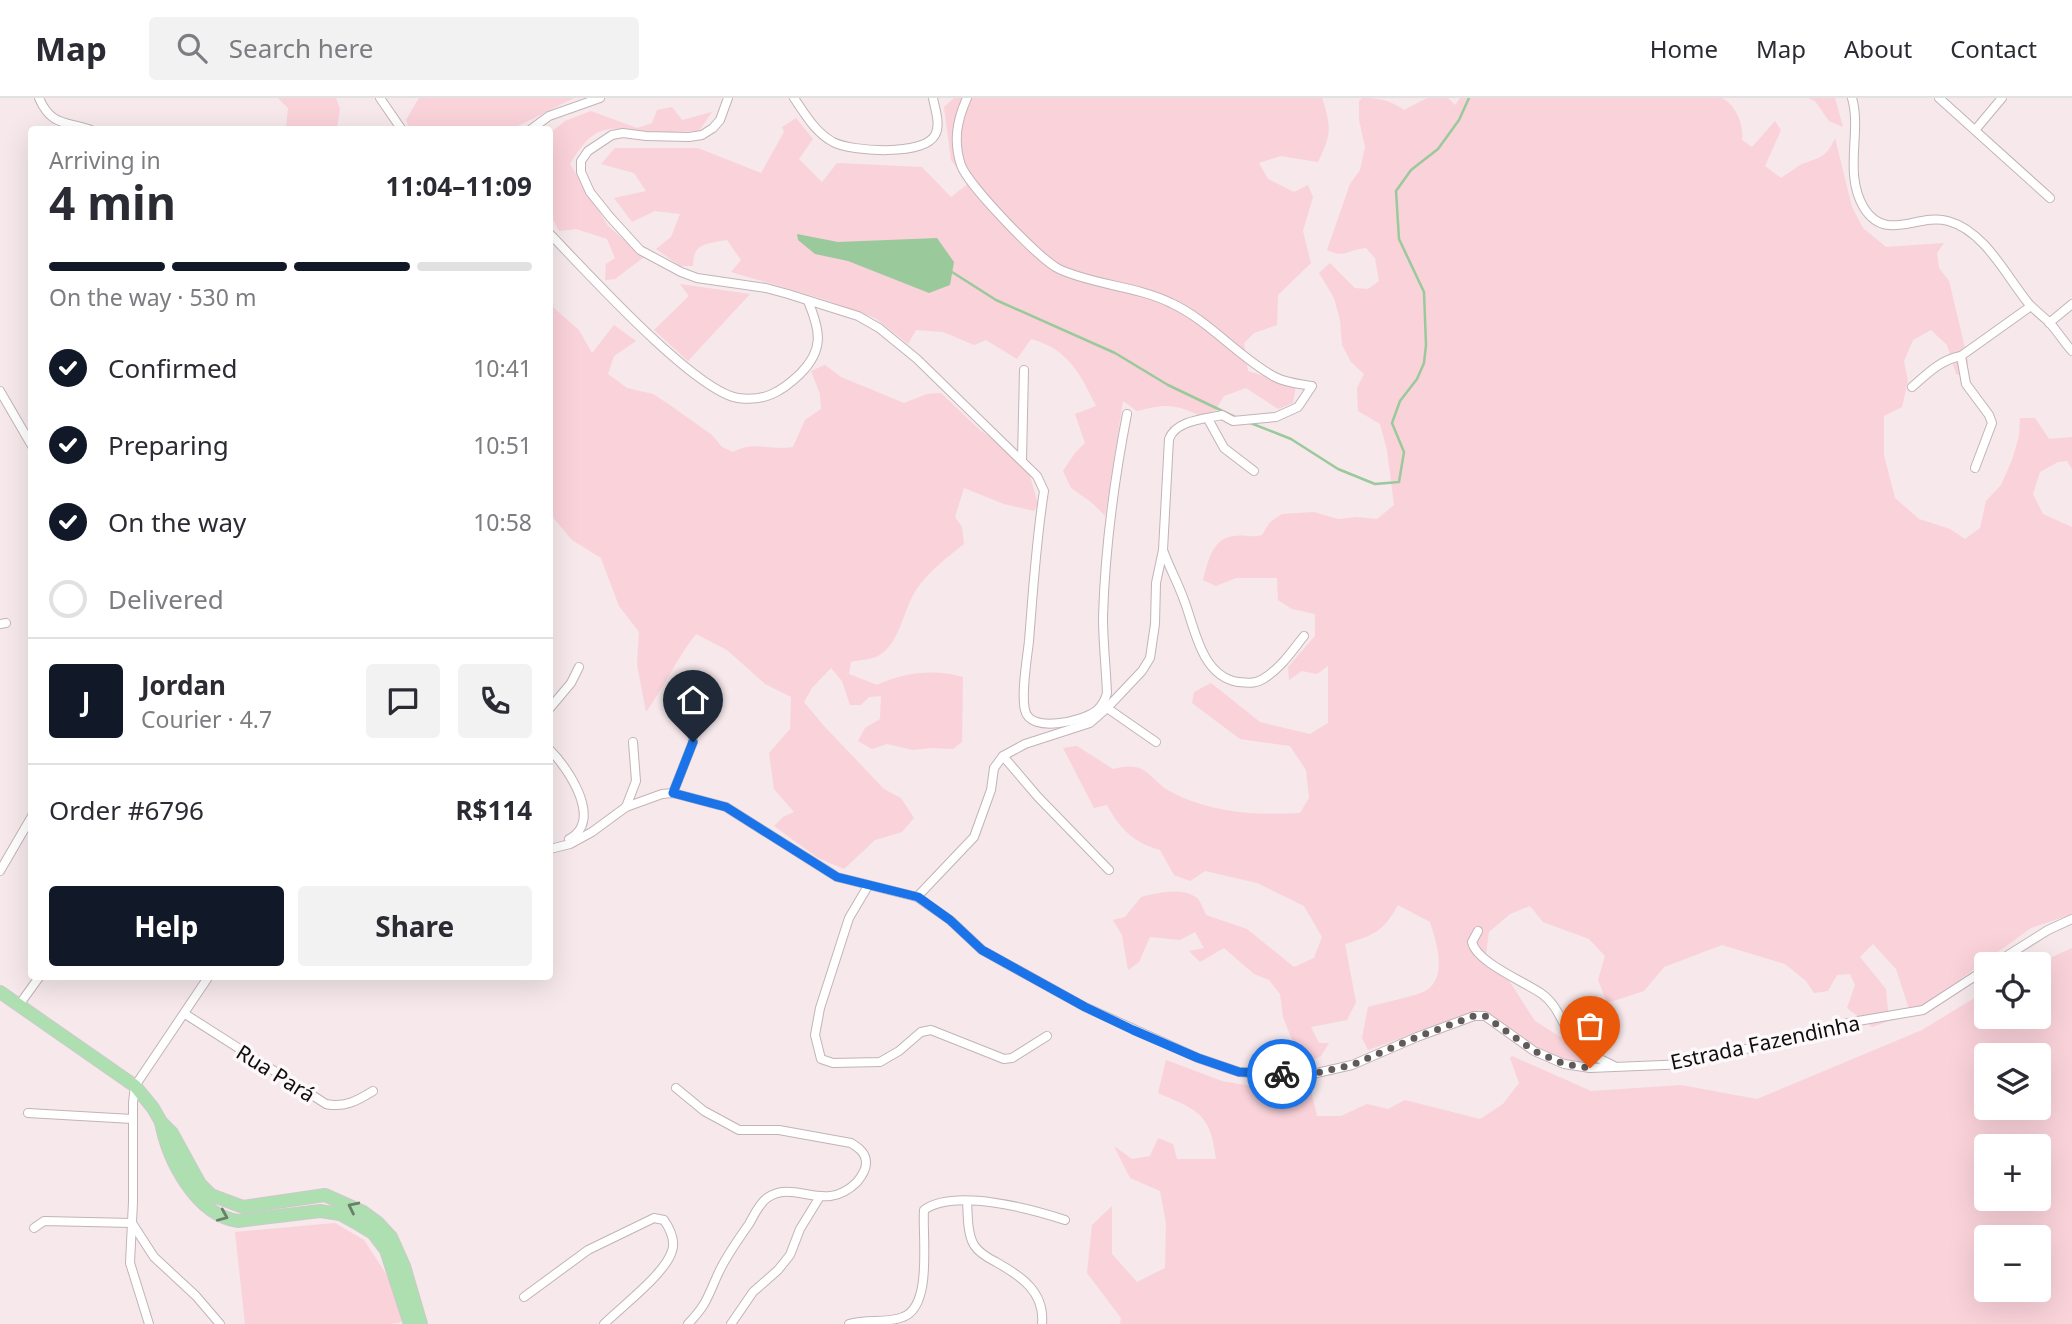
<!DOCTYPE html>
<html lang="en">
<head>
<meta charset="utf-8">
<style>
  :root { --surface:#fff; --page:#f2f2f3; --text:#2b2b33; --muted:#7c7c81; --line:#e1e1e2; --accent:#111827 }
  body { margin:0; font-family:"Noto Sans",sans-serif; background:var(--page); color:var(--text); height:100vh; display:flex; flex-direction:column; font-size:26px; white-space:nowrap }
  * { box-sizing:border-box; margin:0 }
  p { font-size:23px; color:var(--muted) }
  .icon { flex:none; width:38px; height:38px; fill:none; stroke:currentColor; stroke-width:2; stroke-linecap:round; stroke-linejoin:round }
  .map { position:relative; flex:1; overflow:hidden }
  .side { position:absolute; left:28px; top:28px; width:525px; height:854px; display:flex; flex-direction:column; background:var(--surface); border-radius:7px; box-shadow:0 7px 28px #0002 }
  .side>* { flex:none }
  .controls { position:absolute; left:1974px; top:854px; display:grid; gap:14px }
  .controls a { display:grid; place-items:center; width:77px; height:77px; border-radius:7px; background:var(--surface); box-shadow:0 7px 28px #0002; font-size:35px }
  .pin { position:absolute; display:grid; place-items:center; width:60px; height:60px; color:#fff; margin:-72px -30px; border-radius:50% 50% 50% 0; rotate:-45deg; box-shadow:0 0 7px #0007 }
  .pin .icon { rotate:45deg }
  .courier { position:absolute; display:grid; place-items:center; width:70px; height:70px; margin:-35px; border:5px solid #1a73e8; border-radius:50%; background:#fff; color:#222; box-shadow:0 2px 9px #0007 }
  .summary em { font-style:normal; font-weight:700 }
  .summary div { display:flex; flex-direction:column-reverse }
  .summary { display:flex; align-items:center; justify-content:space-between; height:119px; padding:0 21px }
  h1 { font-size:46px; font-weight:700; line-height:52px }
  .bar { display:grid; grid-template-columns:repeat(4,1fr); gap:10px 7px; align-content:center; height:84px; padding:0 21px }
  .bar i { height:9px; border-radius:5px; background:var(--line) }
  .bar .on { background:var(--accent) }
  .bar p { grid-column:span 4 }
  .line { display:flex; align-items:center; gap:18px; padding:0 21px; border-top:2px solid var(--line) }
  .line div { flex:1 }
  .round { display:grid; place-items:center; flex:none; width:74px; height:74px; border-radius:7px; background:var(--page) }
  ol { padding:0 21px; list-style:none }
  li { display:flex; align-items:center; gap:21px; height:77px }
  li p { margin-inline-start:auto }
  li .icon { padding:7px; border-radius:50%; background:var(--accent); color:#fff; stroke-width:4 }
  li:last-child { color:var(--muted) }
  li i { width:38px; height:38px; border:4px solid var(--line); border-radius:50% }
  .cta { display:flex; gap:14px; margin-top:auto; padding:14px 21px }
  .cta a { flex:1; height:80px; border-radius:7px; background:var(--accent); color:#fff; font-size:28px; font-weight:700; line-height:80px; text-align:center }
  .cta a+a { background:var(--page); color:var(--text) }
  header { display:flex; align-items:center; gap:42px; box-sizing:border-box; height:98px; padding:0 35px; background:var(--surface); border-bottom:2px solid var(--line) }
  header strong { font-size:33px }
  nav { display:flex; gap:38px; margin-inline-start:auto; font-size:24px }
  .search { width:490px; height:63px; background:var(--page); display:flex; align-items:center; gap:18px; box-sizing:border-box; padding:0 24px; border-radius:7px; color:var(--muted); font-size:26px }
  .map>svg:first-child { display:block }
  .green { fill:#fad2da; fill-rule:evenodd }
  .water { fill:#9ac99b }
  .lines { fill:none; stroke-linecap:round; stroke-linejoin:round }
  .stream { stroke:#9ac99b; stroke-width:2.5 }
  .street-casing { stroke:#c1b4b7; stroke-width:10 }
  .primary-casing { stroke:#cbcaca; stroke-width:14 }
  .street { stroke:#fff; stroke-width:8 }
  .primary { stroke:#addfb0; stroke-width:12 }
  .oneway { stroke:#678067 }
  .done { stroke:#615a5b; stroke-width:7; stroke-dasharray:0 12.6 }
  .route { stroke:#1a73e8; stroke-width:9 }
  .labels { text-anchor:middle; dominant-baseline:central; stroke-width:7; stroke-linejoin:round; paint-order:stroke }
  .street-label { font-size:21px; fill:#110d0e; stroke:#fdf8f9 }
</style>
</head>
<body>
<header>
<strong>Map</strong>
<div class="search"><svg class="icon" aria-label="search" viewBox="0 0 24 24"><circle cx="10" cy="10" r="6"/><path d="M15 15l6 6"/></svg>Search here</div>
<nav><a>Home</a><a>Map</a><a>About</a><a>Contact</a></nav>
</header>
<div class="map">
<svg width="2072" height="1226" viewBox="0 0 2072 1226">
  <rect width="100%" height="100%" fill="#f6e8eb"/>
  <g class="green">
    <polygon points="278,0 336,0 340,11 337,31 286,31 288,10"/>
    <polygon points="419,0 574,0 512,31 410,31 406,22"/>
    <path d="M 954,0 L 1322,0 C 1332,30 1331,37 1318,64 L 1281,58 L 1259,65 L 1268,81 L 1294,94 L 1308,87 L 1313,99 L 1303,133 L 1311,165 L 1278,197 L 1277,227 L 1254,235 L 1244,245 L 1248,273 L 1296,288 L 1293,305 L 1278,311 L 1246,290 L 1224,298 L 1210,322 C 1177,307 1172,304 1137,313 L 1123,303 L 1105,418 L 1091,404 L 1071,390 L 1063,373 L 1075,355 L 1085,345 L 1075,316 L 1096,308 C 1080,275 1068,251 1031,241 L 1017,261 L 986,242 L 974,247 L 943,234 L 916,232 L 908,246 L 875,220 L 823,201 L 731,174 L 741,162 L 727,142 C 707,146 693,144 693,168 L 680,168 L 656,151 L 671,139 L 680,116 L 655,113 L 632,124 L 614,100 L 646,93 L 634,75 L 601,66 L 615,50 L 698,50 L 761,75 L 784,34 L 782,29 L 796,20 L 813,41 L 799,61 L 822,84 L 837,65 L 922,69 L 951,99 L 969,85 L 951,62 L 944,9 Z"/>
    <path d="M 1362,0 C 1379,0 1390,2 1404,12 L 1427,0 L 1448,0 L 1455,7 L 1460,0 L 1722,0 C 1736,7 1744,27 1742,42 L 1752,49 L 1775,23 L 1781,32 L 1765,68 L 1781,80 C 1787,76 1794,71 1800,67 C 1819,59 1826,61 1835,40 L 1852,109 L 1863,130 L 1886,149 L 1944,145 L 1937,155 L 1939,170 L 1949,183 L 1962,237 L 1968,264 L 1965,278 L 1956,276 L 1947,247 L 1931,232 L 1913,242 L 1904,263 L 1908,283 L 1902,309 L 1884,318 L 1884,357 L 1895,400 L 1919,421 L 1950,431 L 1965,441 L 1980,430 L 1986,403 L 2001,387 L 2012,362 L 2019,338 L 2020,320 L 2035,320 L 2049,341 L 2072,339 L 2072,371 L 2067,363 L 2058,364 L 2040,374 L 2033,396 L 2043,416 L 2072,429 L 2072,816 L 2031,830 L 1911,917 L 1896,871 L 1873,846 L 1860,859 L 1886,891 L 1889,923 L 1872,929 L 1847,910 L 1855,887 L 1850,876 L 1837,877 L 1828,893 L 1814,895 L 1806,883 L 1785,866 L 1722,847 L 1664,869 L 1644,893 L 1607,905 L 1598,882 L 1605,858 L 1589,841 L 1543,824 L 1530,808 L 1510,816 L 1489,834 L 1485,863 L 1506,878 L 1535,923 L 1567,943 L 1586,961 L 1576,968 L 1528,944 L 1479,912 L 1368,952 L 1362,940 L 1368,909 C 1381,905 1418,898 1427,892 C 1448,877 1436,843 1430,824 L 1398,807 C 1383,834 1374,837 1345,846 L 1356,904 L 1347,922 L 1311,929 L 1319,945 L 1329,945 L 1321,958 L 1302,967 L 1283,919 L 1280,896 L 1269,882 L 1254,876 L 1224,850 L 1200,864 L 1189,853 L 1204,850 L 1195,834 L 1180,842 L 1150,839 L 1139,864 L 1128,872 L 1122,837 L 1113,822 L 1125,819 L 1141,799 C 1157,795 1184,788 1198,801 C 1201,805 1204,812 1206,817 L 1247,831 L 1294,869 L 1314,860 L 1322,839 L 1304,808 L 1257,785 L 1205,773 L 1190,783 L 1174,777 L 1160,752 C 1134,745 1119,730 1107,707 L 1094,710 L 1063,650 L 1077,648 L 1113,671 C 1149,661 1148,682 1173,695 C 1182,700 1194,704 1204,707 C 1234,716 1269,717 1300,715 L 1309,700 L 1306,672 L 1290,648 L 1240,641 L 1192,605 L 1194,594 L 1211,585 L 1260,624 L 1310,636 L 1328,625 L 1328,568 L 1317,576 L 1302,573 L 1289,582 L 1288,569 L 1315,538 L 1315,516 L 1292,511 L 1278,502 L 1277,480 L 1236,480 L 1216,488 L 1203,482 C 1208,464 1212,440 1234,438 C 1245,436 1252,440 1262,437 L 1270,424 L 1282,416 L 1314,414 L 1338,421 L 1357,419 L 1377,421 L 1394,407 L 1387,352 L 1380,326 L 1358,313 L 1357,290 L 1364,276 L 1351,264 L 1342,247 L 1340,222 L 1334,200 L 1319,175 L 1330,165 L 1355,190 L 1368,191 L 1379,183 L 1375,160 L 1366,150 C 1348,151 1347,161 1327,152 L 1350,86 L 1360,72 L 1365,49 L 1359,22 L 1359,3 Z"/>
    <polygon points="1808,0 1835,0 1843,29 1829,23 1815,3"/>
    <path d="M 672,9 L 682,22 L 712,14 L 699,33 C 684,33 669,35 654,34 C 608,30 596,22 570,66 L 608,128 L 644,159 L 615,181 L 605,182 L 606,166 L 615,160 L 607,141 L 576,131 L 559,133 L 550,116 L 550,35 L 565,23 L 591,13 L 637,30 L 652,25 L 657,12 Z"/>
    <polygon points="680,186 750,196 688,263 654,232 689,198"/>
    <path d="M 550,203 L 555,211 L 579,232 L 592,255 L 614,227 L 636,243 L 614,258 L 608,276 L 627,290 L 653,296 L 667,305 L 712,337 L 722,349 L 733,354 C 754,342 770,353 793,349 L 805,322 L 821,311 L 820,296 L 811,273 L 825,267 L 841,279 L 904,305 L 927,296 L 941,295 L 980,332 L 1013,356 L 1030,378 L 1038,406 L 1034,413 L 1004,406 L 964,390 L 955,419 L 962,429 L 964,446 C 947,459 928,474 916,492 C 903,512 900,546 878,558 C 870,562 859,562 851,564 L 849,576 L 877,587 C 905,574 934,571 963,579 L 962,644 L 953,651 L 931,650 L 913,652 L 887,646 L 872,651 L 858,643 L 865,630 L 880,621 L 881,598 L 869,599 L 861,607 L 850,607 L 842,583 L 831,570 L 812,590 L 804,604 L 824,628 L 884,691 L 901,700 L 914,720 L 902,734 L 875,742 L 844,771 L 818,760 L 774,728 L 783,719 L 794,714 L 774,691 L 769,655 L 790,631 L 791,599 L 765,586 L 727,552 L 696,536 C 676,561 665,588 646,614 L 637,566 L 639,534 L 619,508 L 601,460 L 572,442 L 550,416 Z"/>
    <path d="M 2072,850 L 2072,1226 L 1120,1226 L 1121,1220 L 1087,1175 L 1092,1127 L 1112,1108 L 1112,1156 L 1137,1184 L 1165,1170 L 1166,1125 L 1160,1093 L 1130,1080 L 1114,1048 L 1132,1061 L 1150,1058 L 1158,1040 L 1173,1046 L 1177,1061 L 1216,1061 C 1211,1015 1197,1012 1158,995 L 1166,962 L 1222,983 L 1257,989 L 1311,993 L 1317,1018 L 1341,1018 L 1367,1006 L 1388,1011 L 1405,1002 L 1480,1021 L 1503,1006 L 1519,985 L 1510,960 L 1512,958 L 1591,993 L 1681,987 L 1757,1001 L 1922,932 L 1986,893 L 1986,919 L 2039,919 L 2037,866 ZM 1986,957 L 2039,957 L 2039,1010 L 1986,1010 ZM 1986,1048 L 2039,1048 L 2039,1101 L 1986,1101 ZM 1986,1139 L 2039,1139 L 2039,1192 L 1986,1192 Z"/>
    <polygon points="335,1125 364,1142 390,1182 402,1224 390,1226 245,1226 235,1134"/>
  </g>
  <polygon class="water" points="797,136 838,144 937,140 954,164 950,187 929,195 848,163 815,156 798,142"/>
  <g class="lines">
    <g class="stream">
      <polyline points="952,174 996,202 1115,255 1168,287 1235,319"/>
      <polyline points="1248,324 1291,341 1338,371 1375,386 1399,384 1404,354 1392,325 1400,303 1417,281 1424,265 1426,247 1424,194 1399,141 1396,93 1411,72 1438,51 1459,22 1469,0"/>
    </g>
    <defs>
      <g id="street">
        <path d="M 39,0 C 51,28 65,23 91,32"/>
        <polyline points="380,0 402,32"/>
        <path d="M 728,0 L 720,22 L 713,30 L 702,37 L 689,39 L 646,38 L 623,35 L 612,37 L 588,53 L 581,63 L 581,74 L 590,94 L 610,119 L 640,152 L 681,174 L 697,180 L 766,190 L 788,196 L 858,218 L 879,230 L 917,261 L 1037,378 L 1044,393 C 1036,443 1033,493 1029,543 C 1027,561 1021,595 1025,612 C 1030,636 1083,623 1096,613 C 1102,608 1105,603 1107,595 C 1106,570 1103,544 1103,519 C 1105,451 1114,383 1127,316"/>
        <path d="M 794,0 C 805,16 815,34 833,44 C 852,54 924,58 935,37 C 941,27 935,11 933,0"/>
        <path d="M 1852,0 C 1862,34 1843,75 1864,110 C 1886,145 1917,115 1948,123 C 1985,133 2006,178 2029,206 C 2035,212 2042,218 2049,224 C 2057,233 2064,244 2072,253"/>
        <polyline points="1939,0 2050,100"/>
        <polyline points="1976,31 2002,0"/>
        <polyline points="530,32 549,18 600,0"/>
        <path d="M 550,136 C 584,171 694,293 738,300 C 764,304 781,294 800,276 C 825,251 820,232 808,203"/>
        <polyline points="2049,225 2072,206"/>
        <path d="M 1912,289 C 1927,276 1940,262 1961,258"/>
        <polyline points="0,293 32,348"/>
        <polyline points="1208,321 1224,350 1254,373"/>
        <polyline points="1022,361 1024,272"/>
        <polyline points="1975,370 1992,325 1989,317 1966,286 1961,258 2031,208"/>
        <path d="M 1163,452 C 1169,469 1178,485 1184,502 C 1195,530 1201,578 1238,584 C 1247,585 1255,586 1263,581 C 1281,570 1292,553 1304,538"/>
        <polyline points="0,526 6,525"/>
        <polyline points="550,610 571,585 579,569"/>
        <polyline points="1107,610 1156,644"/>
        <path d="M 550,652 C 568,670 604,723 569,741"/>
        <polyline points="1003,658 1038,699 1109,772"/>
        <polyline points="673,695 693,644 692,605"/>
        <polyline points="626,709 636,683 633,644"/>
        <polyline points="550,751 570,746 592,734 626,709 662,696 673,695 726,709 837,779 917,799 950,822 982,852 1085,909 1198,960 1239,974 1262,976 1308,977 1352,967 1417,939 1474,918 1485,918 1534,953 1564,966 1590,970 1687,966 1852,924 1923,912 1986,871"/>
        <polyline points="0,773 32,718"/>
        <polyline points="868,788 849,820 820,910 815,937 821,961 833,965 880,964 899,953 921,934 931,932 1004,961 1012,960 1047,938"/>
        <path d="M 917,799 L 974,739 L 991,692 L 994,670 L 1003,658 L 1025,646 L 1090,625 L 1107,610 L 1142,573 L 1150,560 L 1155,526 L 1156,485 L 1163,452 L 1169,341 C 1176,322 1205,321 1222,317 L 1233,323 L 1276,319 L 1298,309 L 1312,288 C 1300,286 1286,285 1275,279 C 1238,259 1210,223 1171,205 C 1137,188 1093,187 1059,171 C 1040,162 967,86 961,67 C 953,43 957,22 967,0"/>
        <path d="M 1478,833 L 1472,844 C 1476,864 1525,884 1542,896 C 1559,908 1563,930 1576,945 C 1586,956 1601,961 1614,968"/>
        <polyline points="1994,866 2048,832 2072,821"/>
        <polyline points="19,907 40,878"/>
        <path d="M 185,916 L 326,1006 C 344,1010 357,1003 373,993"/>
        <path d="M 676,990 L 704,1013 L 739,1032 L 779,1032 L 851,1045 C 859,1050 866,1055 866,1065 C 866,1072 862,1078 857,1084 C 824,1117 795,1080 767,1100 C 759,1106 754,1117 749,1126 C 738,1142 726,1158 718,1176 C 707,1200 707,1206 688,1226"/>
        <polyline points="28,1015 132,1021"/>
        <path d="M 967,1103 C 968,1117 967,1135 974,1147 C 979,1155 988,1160 996,1164 C 1021,1178 1045,1194 1042,1226"/>
        <polyline points="132,1125 154,1159 196,1198 220,1226"/>
        <polyline points="34,1130 44,1123 132,1125"/>
        <path d="M 524,1199 L 588,1152 L 654,1120 L 664,1122 C 670,1131 676,1142 672,1153 C 665,1176 622,1208 604,1226"/>
        <polyline points="149,1226 130,1165 133,1104 133,1004 135,988 209,878"/>
        <polyline points="731,1226 753,1194 778,1172 790,1157 800,1131 819,1100"/>
        <path d="M 849,1226 C 867,1220 886,1226 903,1219 C 933,1208 922,1139 924,1112 C 955,1090 1032,1111 1065,1122"/>
      </g>
      <g id="primary">
        <polyline points="0,894 135,988 153,1010 161,1024 172,1035 200,1086 211,1097 243,1109 325,1097 363,1114 378,1125 391,1139 404,1168 421,1226"/>
        <path d="M 161,1024 C 168,1062 196,1117 238,1123 L 320,1113 L 340,1116 L 358,1126 L 373,1135 L 386,1152 L 410,1226"/>
      </g>
    </defs>
    <use href="#street" class="street-casing"/>
    <use href="#primary" class="primary-casing"/>
    <use href="#street" class="street"/>
    <use href="#primary" class="primary"/>
  </g>
  <defs><path id="oneway-chevron" d="M-2-3.5L2.5 0L-2 3.5" fill="none" stroke-width="1.6" stroke-linecap="round" stroke-linejoin="round" transform="scale(1.75)"/></defs>
  <g class="oneway">
    <use href="#oneway-chevron" transform="translate(353 1109) rotate(-154)"/>
    <use href="#oneway-chevron" transform="translate(223 1118) rotate(23)"/>
  </g>
  <g class="lines">
    <polyline class="done" points="1282,976 1307,977 1352,967 1417,939 1474,918 1485,918 1534,953 1564,966 1590,970"/>
    <polyline class="route" points="693,644 673,695 726,709 837,779 918,799 950,822 982,852 1085,909 1133,932 1198,960 1239,974 1282,976"/>
  </g>
  <g class="labels">
    <g class="street-label">
      <text transform="translate(1765 944) rotate(-12)">Estrada Fazendinha</text>
      <text transform="translate(276 975) rotate(32)">Rua Pará</text>
    </g>
  </g>
</svg>
<div class="controls">
<a><svg class="icon" aria-label="locate" viewBox="0 0 24 24"><circle cx="12" cy="12" r="6"/><path d="M12 2v4M12 18v4M2 12h4M18 12h4"/></svg></a>
<a><svg class="icon" aria-label="layers" viewBox="0 0 24 24"><path d="M12 4l9 5-9 5-9-5zM3 14l9 5 9-5"/></svg></a>
<a>+</a>
<a>−</a>
</div>
<div class="pin" style="left:1590px;top:970px;background:#ea580c"><svg class="icon" aria-label="bag" viewBox="0 0 24 24"><path d="M5 8h14l-1 12H6zM9 8a3 3 0 0 1 6 0"/></svg></div>
<div class="pin" style="left:693px;top:644px;background:#1f2937"><svg class="icon" aria-label="home" viewBox="0 0 24 24"><path d="M3 11l9-7 9 7M6 9v11h12V9"/></svg></div>
<div class="courier" style="left:1282px;top:976px"><svg class="icon" aria-label="bike" viewBox="0 0 24 24"><circle cx="6" cy="16" r="4"/><circle cx="18" cy="16" r="4"/><path d="M6 16l4-8h5l3 8M10 8l3 8H6M13 5h3"/></svg></div>
<section class="side">
<div class="summary"><div><h1>4 min</h1><p>Arriving in</p></div><em>11:04–11:09</em></div>
<div class="bar"><i class="on"></i><i class="on"></i><i class="on"></i><i></i><p>On the way · 530 m</p></div>
<ol>
<li><svg class="icon" aria-label="check" viewBox="0 0 24 24"><path d="M5 12l5 5 9-10"/></svg>Confirmed<p>10:41</p></li>
<li><svg class="icon" aria-label="check" viewBox="0 0 24 24"><path d="M5 12l5 5 9-10"/></svg>Preparing<p>10:51</p></li>
<li><svg class="icon" aria-label="check" viewBox="0 0 24 24"><path d="M5 12l5 5 9-10"/></svg>On the way<p>10:58</p></li>
<li><i></i>Delivered</li>
</ol>
<div class="line" style="height:126px"><b class="round" style="background:var(--accent);color:#fff">J</b><div><b>Jordan</b><p>Courier · 4.7</p></div><a class="round"><svg class="icon" aria-label="chat" viewBox="0 0 24 24"><path d="M4 5h16v11H9l-5 4z"/></svg></a><a class="round"><svg class="icon" aria-label="phone" viewBox="0 0 24 24"><path d="M5 4h4l2 5-3 2q2 4 5 5l2-3 5 2v4C11 20 4 13 5 4z"/></svg></a></div>
<div class="line" style="height:91px"><div>Order #6796</div><b>R$114</b></div>
<div class="cta"><a>Help</a><a>Share</a></div>
</section>
</div>
</body>
</html>
